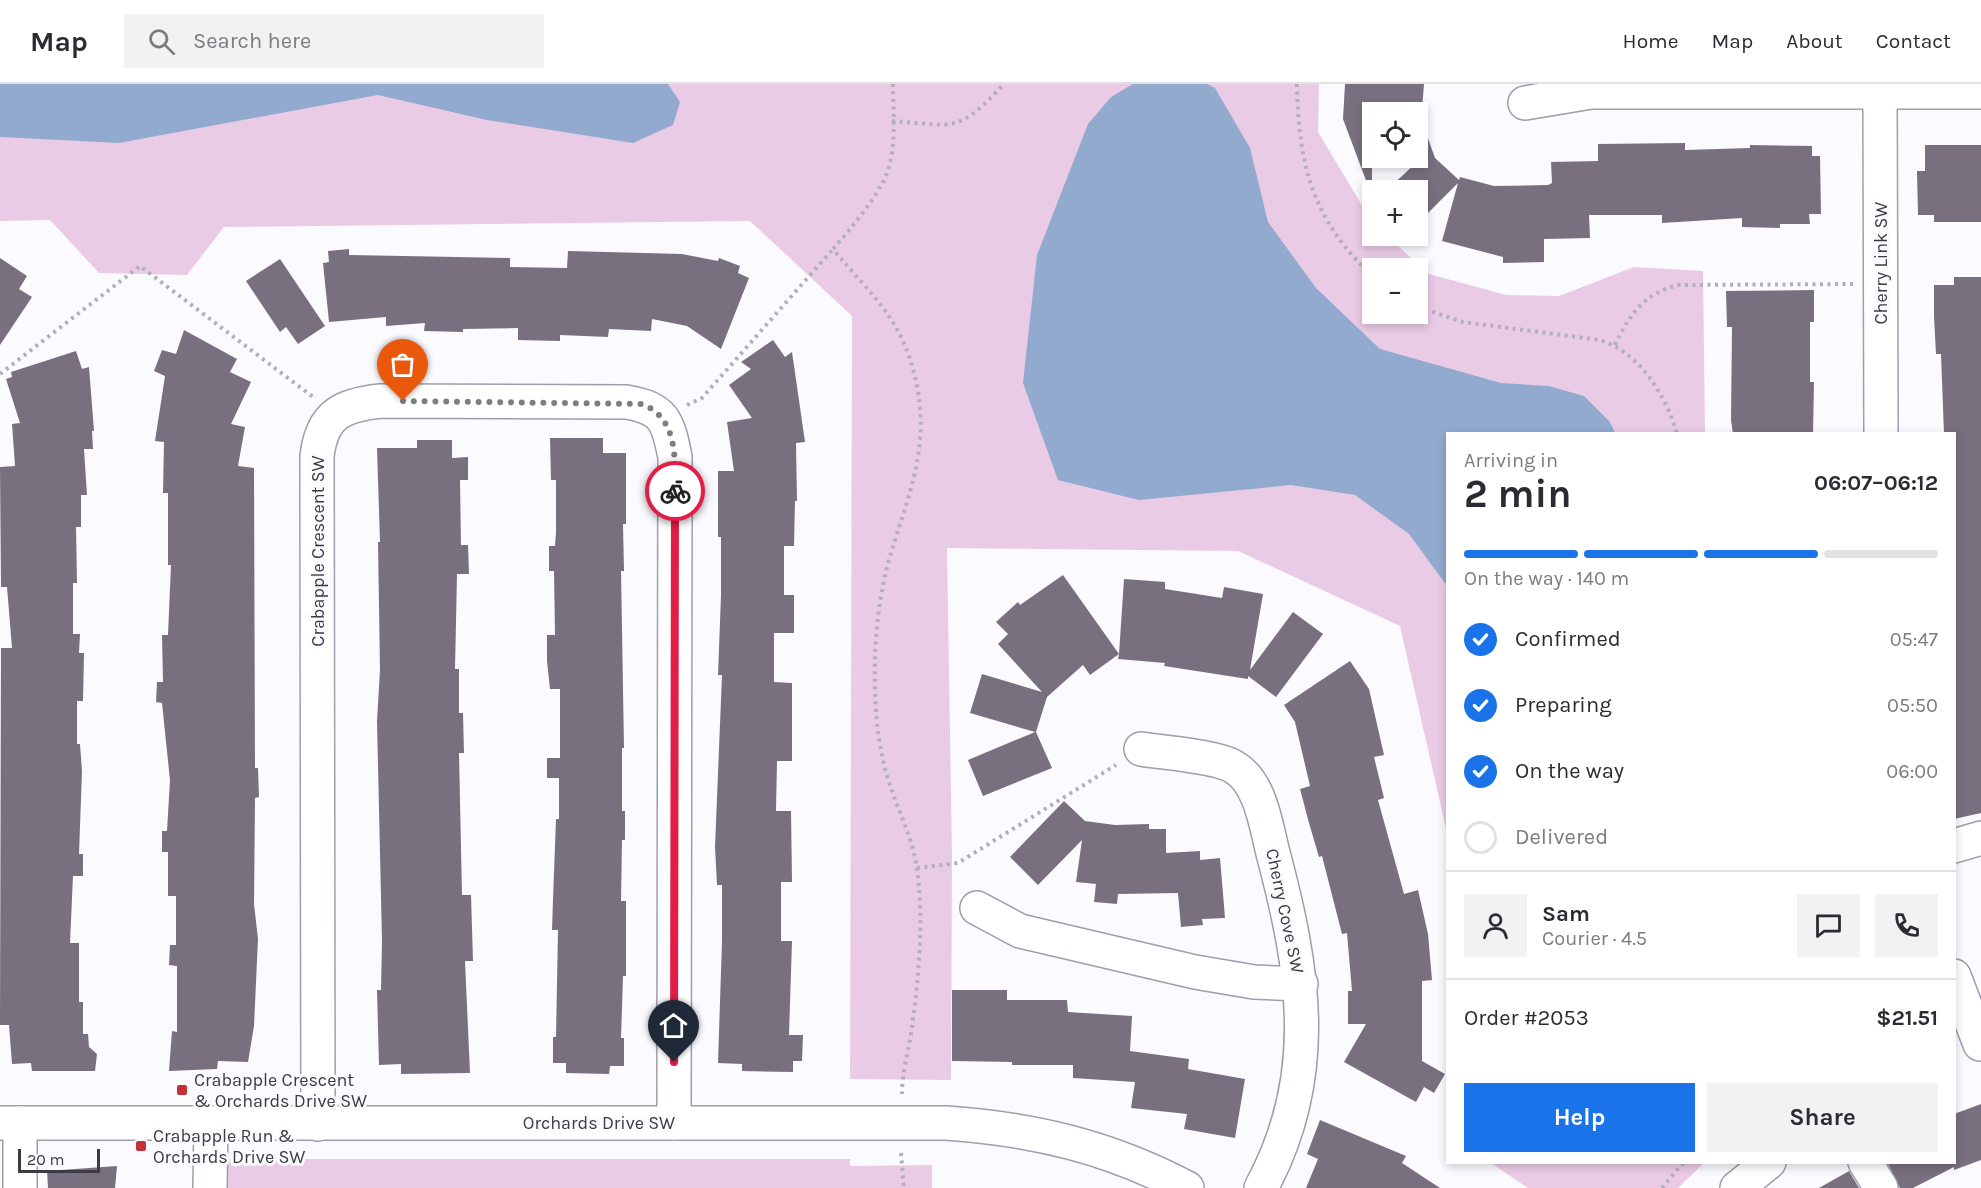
<!DOCTYPE html>
<html lang="en">
<head>
<meta charset="utf-8">
<style>
  :root { --surface:#fff; --page:#f2f2f3; --text:#2b2b33; --muted:#7c7c81; --line:#e1e1e2; --accent:#1a73e8 }
  body { margin:0; font-family:Karla,sans-serif; background:var(--page); color:var(--text); height:100vh; display:flex; flex-direction:column; font-size:22px; white-space:nowrap }
  * { box-sizing:border-box; margin:0 }
  p { font-size:20px; color:var(--muted) }
  .icon { flex:none; width:33px; height:33px; fill:none; stroke:currentColor; stroke-width:2; stroke-linecap:round; stroke-linejoin:round }
  .map { position:relative; flex:1; overflow:hidden }
  .details { position:absolute; left:1446px; top:348px; width:510px; height:732px; display:flex; flex-direction:column; background:var(--surface); border-radius:0px; box-shadow:0 3px 9px #0003 }
  .details>* { flex:none }
  .fabs { position:absolute; left:1362px; top:18px; display:grid; gap:12px }
  .fabs a { display:grid; place-items:center; width:66px; height:66px; border-radius:0px; background:var(--surface); box-shadow:0 3px 9px #0003; font-size:30px }
  .scale { position:absolute; left:18px; bottom:15px; width:82px; box-sizing:border-box; padding-left:6px; border:3px solid #3c3a42; border-top:0; font-size:16px; line-height:21px; white-space:nowrap; color:#3c3a42; -webkit-text-stroke:4px #fbfafe; paint-order:stroke }
  .pin { position:absolute; display:grid; place-items:center; width:51px; height:51px; color:#fff; margin:-62px -26px; border-radius:50% 50% 50% 0; rotate:-45deg; box-shadow:0 0 6px #0007 }
  .pin .icon { rotate:45deg }
  .courier { position:absolute; display:grid; place-items:center; width:60px; height:60px; margin:-30px; border:4px solid #e11d48; border-radius:50%; background:#fff; color:#222; box-shadow:0 2px 8px #0007 }
  .head em { font-style:normal; font-weight:700 }
  .head div { display:flex; flex-direction:column-reverse }
  .head { display:flex; align-items:center; justify-content:space-between; height:102px; padding:0 18px }
  h1 { font-size:39px; font-weight:700; line-height:45px }
  .bar { display:grid; grid-template-columns:repeat(4,1fr); gap:9px 6px; align-content:center; height:72px; padding:0 18px }
  .bar i { height:8px; border-radius:4px; background:var(--line) }
  .bar .active { background:var(--accent) }
  .bar p { grid-column:span 4 }
  .line { display:flex; align-items:center; gap:15px; padding:0 18px; border-top:2px solid var(--line) }
  .line div { flex:1 }
  .round { display:grid; place-items:center; flex:none; width:63px; height:63px; border-radius:0px; background:var(--page) }
  ol { padding:0 18px; list-style:none }
  li { display:flex; align-items:center; gap:18px; height:66px }
  li p { margin-inline-start:auto }
  li .icon { padding:6px; border-radius:50%; background:var(--accent); color:#fff; stroke-width:4 }
  li:last-child { color:var(--muted) }
  li i { width:33px; height:33px; border:3px solid var(--line); border-radius:50% }
  .cta { display:flex; gap:12px; margin-top:auto; padding:12px 18px }
  .cta a { flex:1; height:69px; border-radius:0px; background:var(--accent); color:#fff; font-size:24px; font-weight:700; line-height:69px; text-align:center }
  .cta a+a { background:var(--page); color:var(--text) }
  header { display:flex; align-items:center; gap:36px; box-sizing:border-box; height:84px; padding:0 30px; background:var(--surface); border-bottom:2px solid var(--line) }
  header strong { font-size:28px }
  nav { display:flex; gap:33px; margin-inline-start:auto; font-size:21px }
  .search { width:420px; height:54px; background:var(--page); display:flex; align-items:center; gap:15px; box-sizing:border-box; padding:0 21px; border-radius:0px; color:var(--muted); font-size:22px }
  .map>svg:first-child { display:block }
  .green { fill:#eacbe6; fill-rule:evenodd }
  .water { fill:#91aace }
  .building { fill:#79707f }
  .lines { fill:none; stroke-linecap:round; stroke-linejoin:round }
  .minor-casing { stroke:#9f9cae; stroke-width:36 }
  .path { stroke:#b2b0b6; stroke-width:4; stroke-dasharray:3 4.5; stroke-linecap:butt }
  .minor { stroke:#fff; stroke-width:33 }
  .done { stroke:#7f7d84; stroke-width:6; stroke-dasharray:0 10.8 }
  .route { stroke:#e11d48; stroke-width:8 }
  .poi-dot { fill:#c23237; stroke:#fbfafe; stroke-width:2 }
  .labels { text-anchor:middle; dominant-baseline:central; stroke-width:6; stroke-linejoin:round; paint-order:stroke }
  .street-label { font-size:18px; fill:#3c3a42; stroke:#fbfafe }
  .poi-label { font-size:18px; fill:#3c3a42; stroke:#fbfafe; text-anchor:start }
</style>
</head>
<body>
<header>
<strong>Map</strong>
<div class="search"><svg class="icon" aria-label="search" viewBox="0 0 24 24"><circle cx="10" cy="10" r="6"/><path d="M15 15l6 6"/></svg>Search here</div>
<nav><a>Home</a><a>Map</a><a>About</a><a>Contact</a></nav>
</header>
<div class="map">
<svg width="1981" height="1104" viewBox="0 0 1981 1104">
  <rect width="100%" height="100%" fill="#fbfafe"/>
  <g class="green">
    <path d="M 0,0 L 1319,0 L 1318,48 L 1372,138 L 1372,152 L 1387,152 L 1429,190 L 1506,211 L 1559,212 L 1634,183 L 1703,187 L 1705,349 L 1448,350 L 1447,749 L 1400,542 L 1238,467 L 947,464 L 952,772 L 951,996 L 850,995 L 852,232 L 750,137 L 224,143 L 187,191 L 99,189 L 50,136 L 0,137 ZM 1372,184 L 1418,184 L 1418,230 L 1372,230 Z"/>
    <polygon points="220,1075 850,1075 850,1082 932,1081 932,1104 220,1104"/>
    <polygon points="1491,1079 1704,1079 1678,1104 1528,1104"/>
  </g>
  <g class="water">
    <polygon points="0,0 668,0 680,18 673,41 633,59 487,36 378,11 119,59 0,53"/>
    <polygon points="1133,0 1207,0 1215,4 1250,64 1268,138 1316,204 1380,265 1501,299 1549,302 1584,312 1610,338 1615,349 1448,350 1447,502 1409,450 1355,411 1291,401 1139,416 1058,396 1023,299 1037,171 1088,40 1111,13"/>
  </g>
  <g class="building">
    <polygon points="1345,0 1424,0 1422,26 1372,23 1372,107 1370,107 1343,35"/>
    <polygon points="1418,32 1420,32 1435,74 1459,96 1460,93 1494,102 1548,101 1552,99 1551,78 1598,77 1598,60 1685,59 1685,66 1750,64 1750,61 1812,62 1812,72 1820,72 1821,130 1809,130 1810,140 1780,140 1780,144 1742,143 1742,134 1662,139 1662,131 1589,131 1590,154 1544,155 1544,178 1503,179 1503,173 1442,157 1458,99 1418,139 1418,106 1387,106 1418,77"/>
    <polygon points="1925,61 1981,61 1981,138 1934,138 1934,131 1918,131 1917,87 1925,87"/>
    <polygon points="349,165 349,171 510,174 510,183 567,184 568,167 682,170 718,177 719,174 740,182 738,189 749,194 721,265 687,242 652,235 651,247 609,245 608,253 560,251 560,257 518,256 518,244 463,245 463,248 424,247 425,239 386,242 386,233 329,238 323,179 329,178 328,167"/>
    <polygon points="0,174 27,192 19,205 32,213 0,261"/>
    <polygon points="280,175 325,242 298,260 286,243 280,248 246,197"/>
    <polygon points="1954,193 1981,193 1981,729 1954,735 1954,350 1944,350 1941,270 1936,270 1934,233 1934,201 1954,201"/>
    <polygon points="1814,206 1814,238 1810,238 1810,298 1814,298 1813,350 1733,350 1731,336 1732,243 1727,243 1726,207"/>
    <polygon points="184,246 237,275 230,288 251,298 231,340 245,343 238,382 254,384 255,684 258,684 259,713 255,714 254,820 258,855 254,942 248,978 218,977 217,985 169,987 172,947 177,948 177,882 169,881 170,861 176,861 176,812 168,812 168,768 162,768 162,747 167,747 170,696 162,619 156,618 157,598 163,598 162,551 168,551 171,481 168,481 168,409 163,409 164,358 155,357 165,292 154,287 162,266 176,270"/>
    <polygon points="773,256 785,273 792,268 805,358 796,359 797,417 795,417 794,462 784,462 784,511 794,511 794,549 774,549 774,598 792,599 792,677 777,677 776,727 791,727 792,798 781,798 781,857 792,857 789,951 803,951 802,977 793,977 793,988 742,987 742,980 718,979 722,857 722,801 717,801 715,763 722,591 718,591 721,511 721,453 718,453 718,387 734,387 727,338 752,334 729,301 751,285 741,278"/>
    <polygon points="76,267 82,285 89,283 94,347 92,347 93,365 84,365 87,411 81,411 81,443 76,443 77,499 73,499 73,550 80,550 79,569 84,569 83,617 77,617 77,660 80,660 82,687 79,770 83,770 83,792 73,792 70,859 79,859 79,918 83,918 83,950 88,950 89,963 97,970 95,987 32,987 31,979 12,980 9,941 0,941 1,564 12,564 7,503 1,503 0,383 15,382 12,340 20,339 6,295 12,293 11,288"/>
    <polygon points="550,354 603,354 603,369 626,369 626,440 623,440 624,487 621,487 624,664 622,664 622,727 625,727 625,756 622,756 621,817 626,817 626,892 623,892 621,954 624,954 624,982 610,982 609,990 566,989 566,979 553,979 553,953 556,953 558,846 552,846 553,816 556,735 559,735 559,694 547,694 547,674 560,674 560,605 550,605 547,577 547,551 555,551 554,487 549,487 549,462 555,462 556,448 556,396 551,396"/>
    <polygon points="417,356 452,356 452,374 468,373 468,396 460,396 461,461 468,461 469,490 457,490 455,585 459,585 459,629 463,629 464,669 459,669 462,811 471,811 473,877 465,877 470,989 401,990 401,980 379,981 377,906 381,906 382,857 377,637 380,586 378,458 380,458 377,364 417,364"/>
    <polygon points="1063,491 1119,570 1124,495 1165,498 1165,505 1222,514 1224,503 1263,510 1250,586 1293,528 1323,550 1276,613 1248,592 1248,595 1164,582 1165,579 1118,575 1119,570 1090,591 1083,581 1047,613 1036,648 1052,684 983,712 968,676 1035,648 970,629 982,590 1042,608 998,560 1008,550 996,538 1018,518 1020,521"/>
    <polygon points="1350,577 1369,605 1384,671 1374,673 1384,714 1378,716 1404,810 1418,806 1428,850 1432,896 1422,897 1422,977 1445,990 1434,1009 1424,1003 1416,1018 1344,978 1366,940 1348,940 1348,907 1352,907 1347,849 1342,850 1322,772 1319,773 1309,739 1300,705 1310,702 1295,638 1284,621"/>
    <polygon points="1064,717 1085,737 1115,741 1149,740 1149,745 1166,745 1166,769 1200,767 1200,776 1220,774 1225,834 1202,835 1203,841 1181,843 1178,809 1118,810 1117,820 1094,818 1096,800 1076,798 1082,756 1038,801 1010,773"/>
    <polygon points="952,906 1007,906 1007,916 1067,916 1068,928 1132,932 1130,967 1189,975 1188,985 1245,995 1235,1054 1184,1045 1187,1030 1131,1024 1135,998 1073,994 1073,981 1012,981 1012,978 952,977"/>
    <polygon points="1981,1020 1981,1076 1954,1086 1954,1083 1913,1104 1900,1104 1887,1078 1954,1078 1954,1030"/>
    <polygon points="1320,1036 1406,1072 1402,1079 1440,1104 1306,1104 1318,1075 1307,1070"/>
    <polygon points="117,1082 115,1104 48,1104 47,1087"/>
    <polygon points="1849,1087 1859,1104 1819,1104"/>
  </g>
  <g class="lines">
    <defs>
      <g id="minor">
        <polyline points="1880,8 1881,350"/>
        <polyline points="1525,19 1591,8 1981,8"/>
        <path d="M 1141,665 C 1164,669 1216,672 1234,683 C 1261,699 1266,742 1273,769 C 1304,886 1322,992 1261,1104"/>
        <polyline points="1954,762 1981,754"/>
        <polyline points="977,824 1020,847 1195,888 1254,898 1301,900"/>
        <polyline points="1954,892 1980,960"/>
        <path d="M 0,1039 L 946,1039 C 1034,1045 1109,1063 1187,1104"/>
        <polyline points="20,1039 20,1104"/>
        <path d="M 318,1040 L 317,372 C 322,331 341,321 381,317 L 626,318 C 664,324 668,337 675,373 L 674,1039"/>
        <polyline points="1865,1078 1881,1104"/>
        <polyline points="210,1104 211,1039"/>
        <polyline points="1737,1104 1769,1078"/>
      </g>
    </defs>
    <use href="#minor" class="minor-casing"/>
    <g class="path">
      <path d="M 893,0 C 893,28 897,62 887,89 C 879,111 849,147 833,165 C 875,216 905,236 918,307 C 929,373 904,421 887,483 C 880,512 876,543 875,573 C 874,615 876,658 889,698 C 898,727 913,754 917,785 C 924,836 919,892 912,943 C 909,966 902,987 902,1010"/>
      <path d="M 1297,0 C 1298,77 1312,137 1372,191"/>
      <path d="M 892,37 C 957,42 958,49 1004,0"/>
      <path d="M 1418,223 L 1463,238 L 1600,256 C 1639,268 1666,311 1677,350"/>
      <path d="M 1615,261 C 1630,230 1644,209 1679,201 L 1853,200"/>
      <polyline points="0,290 140,182 313,313"/>
      <polyline points="687,321 702,314 833,165"/>
      <polyline points="917,784 958,779 1116,681"/>
      <polyline points="901,1069 904,1104"/>
      <polyline points="1662,1104 1684,1078"/>
    </g>
    <use href="#minor" class="minor"/>
  </g>
  <g class="lines">
    <path class="done" d="M 403,317 L 642,320 C 678,334 675,374 675,407"/>
    <polyline class="route" points="674,978 675,407"/>
  </g>
  <g class="poi-dot">
    <rect x="176" y="1000" width="12" height="12" rx="3"/>
    <rect x="135" y="1056" width="12" height="12" rx="3"/>
  </g>
  <g class="labels">
    <g class="street-label">
      <text transform="translate(1881 179) rotate(-90)">Cherry Link SW</text>
      <text transform="translate(318 467) rotate(-90)">Crabapple Crescent SW</text>
      <text transform="translate(1285 827) rotate(78)">Cherry Cove SW</text>
      <text x="599" y="1039">Orchards Drive SW</text>
    </g>
    <g class="poi-label">
      <text x="194" y="996">Crabapple Crescent<tspan x="194" dy="21">&amp; Orchards Drive SW</tspan></text>
      <text x="153" y="1052">Crabapple Run &amp;<tspan x="153" dy="21">Orchards Drive SW</tspan></text>
    </g>
  </g>
</svg>
<div class="fabs">
<a><svg class="icon" aria-label="locate" viewBox="0 0 24 24"><circle cx="12" cy="12" r="6"/><path d="M12 2v4M12 18v4M2 12h4M18 12h4"/></svg></a>
<a>+</a>
<a>−</a>
</div>
<div class="scale">20 m</div>
<div class="pin" style="left:403px;top:317px;background:#ea580c"><svg class="icon" aria-label="bag" viewBox="0 0 24 24"><path d="M5 8h14l-1 12H6zM9 8a3 3 0 0 1 6 0"/></svg></div>
<div class="pin" style="left:674px;top:978px;background:#1f2937"><svg class="icon" aria-label="home" viewBox="0 0 24 24"><path d="M3 11l9-7 9 7M6 9v11h12V9"/></svg></div>
<div class="courier" style="left:675px;top:407px"><svg class="icon" aria-label="bike" viewBox="0 0 24 24"><circle cx="6" cy="16" r="4"/><circle cx="18" cy="16" r="4"/><path d="M6 16l4-8h5l3 8M10 8l3 8H6M13 5h3"/></svg></div>
<section class="details">
<div class="head"><div><h1>2 min</h1><p>Arriving in</p></div><em>06:07–06:12</em></div>
<div class="bar"><i class="active"></i><i class="active"></i><i class="active"></i><i></i><p>On the way · 140 m</p></div>
<ol>
<li><svg class="icon" aria-label="check" viewBox="0 0 24 24"><path d="M5 12l5 5 9-10"/></svg>Confirmed<p>05:47</p></li>
<li><svg class="icon" aria-label="check" viewBox="0 0 24 24"><path d="M5 12l5 5 9-10"/></svg>Preparing<p>05:50</p></li>
<li><svg class="icon" aria-label="check" viewBox="0 0 24 24"><path d="M5 12l5 5 9-10"/></svg>On the way<p>06:00</p></li>
<li><i></i>Delivered</li>
</ol>
<div class="line" style="height:108px"><a class="round"><svg class="icon" aria-label="person" viewBox="0 0 24 24"><circle cx="12" cy="8" r="4"/><path d="M4 21q1-7 8-7t8 7"/></svg></a><div><b>Sam</b><p>Courier · 4.5</p></div><a class="round"><svg class="icon" aria-label="chat" viewBox="0 0 24 24"><path d="M4 5h16v11H9l-5 4z"/></svg></a><a class="round"><svg class="icon" aria-label="phone" viewBox="0 0 24 24"><path d="M5 4h4l2 5-3 2q2 4 5 5l2-3 5 2v4C11 20 4 13 5 4z"/></svg></a></div>
<div class="line" style="height:78px"><div>Order #2053</div><b>$21.51</b></div>
<div class="cta"><a>Help</a><a>Share</a></div>
</section>
</div>
</body>
</html>
